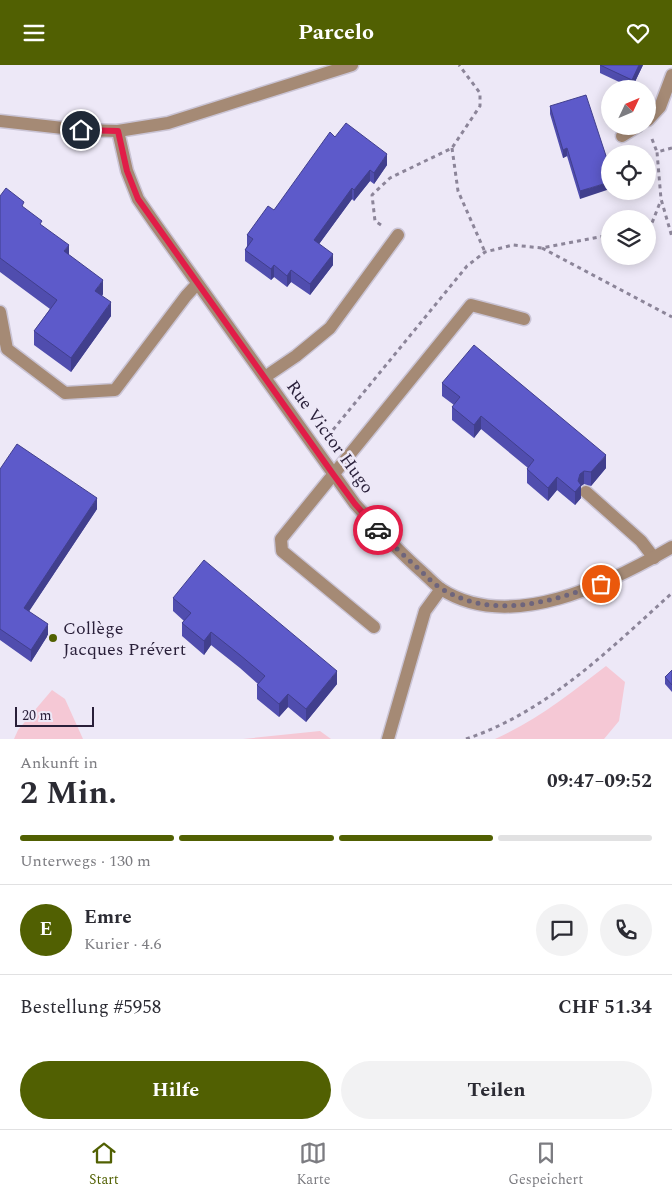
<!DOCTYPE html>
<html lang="de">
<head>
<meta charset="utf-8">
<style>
  :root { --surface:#fff; --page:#f2f2f3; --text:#2b2b33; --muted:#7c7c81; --line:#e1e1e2; --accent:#516002 }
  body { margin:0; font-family:Spectral,serif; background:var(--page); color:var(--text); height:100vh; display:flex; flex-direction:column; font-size:19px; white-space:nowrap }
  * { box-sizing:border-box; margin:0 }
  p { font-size:16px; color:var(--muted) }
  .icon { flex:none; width:28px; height:28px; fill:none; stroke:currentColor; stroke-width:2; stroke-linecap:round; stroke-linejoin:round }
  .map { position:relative; height:674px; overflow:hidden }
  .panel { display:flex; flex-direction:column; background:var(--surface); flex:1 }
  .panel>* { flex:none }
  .needle { width:32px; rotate:46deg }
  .controls { position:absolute; left:601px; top:15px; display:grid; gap:10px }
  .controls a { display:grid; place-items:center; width:55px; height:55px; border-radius:50%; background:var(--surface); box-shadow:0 2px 12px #0003; font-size:25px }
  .scale { position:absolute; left:15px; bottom:12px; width:79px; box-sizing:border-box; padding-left:5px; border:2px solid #291f39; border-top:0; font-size:14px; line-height:18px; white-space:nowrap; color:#291f39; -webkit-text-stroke:4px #ede8f7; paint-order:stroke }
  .pin { position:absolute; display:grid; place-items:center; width:42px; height:42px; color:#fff; margin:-21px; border:2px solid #fff; border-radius:50%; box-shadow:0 1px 5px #0007 }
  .courier { position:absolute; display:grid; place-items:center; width:50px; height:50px; margin:-25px; border:4px solid #e11d48; border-radius:50%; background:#fff; color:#222; box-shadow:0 1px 6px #0007 }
  .headline em { font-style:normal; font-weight:700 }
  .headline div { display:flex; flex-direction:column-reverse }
  .headline { display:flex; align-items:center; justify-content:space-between; height:85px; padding:0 20px }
  h1 { font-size:32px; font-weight:700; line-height:38px }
  .bar { display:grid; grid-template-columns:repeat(4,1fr); gap:8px 5px; align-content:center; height:60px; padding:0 20px }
  .bar i { height:6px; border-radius:4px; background:var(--line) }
  .bar .active { background:var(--accent) }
  .bar p { grid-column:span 4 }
  .line { display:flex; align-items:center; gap:12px; padding:0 20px; border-top:1px solid var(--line) }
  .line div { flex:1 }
  .round { display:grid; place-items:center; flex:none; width:52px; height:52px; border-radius:26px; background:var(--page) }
  .button { display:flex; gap:10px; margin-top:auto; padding:10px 20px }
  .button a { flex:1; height:58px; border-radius:30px; background:var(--accent); color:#fff; font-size:20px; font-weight:700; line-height:58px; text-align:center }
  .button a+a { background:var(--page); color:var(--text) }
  header { display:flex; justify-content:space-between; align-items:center; height:65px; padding:0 20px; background:var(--accent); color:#fff; font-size:22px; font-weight:700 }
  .menu { display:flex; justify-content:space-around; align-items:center; height:70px; border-top:1px solid var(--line); background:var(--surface); font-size:14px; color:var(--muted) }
  .menu a { display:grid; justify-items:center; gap:2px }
  .menu .active { color:var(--accent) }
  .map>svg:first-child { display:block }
  .green { fill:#f5c8d5 }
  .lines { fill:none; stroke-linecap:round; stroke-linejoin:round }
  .lane-casing { stroke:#cac4d5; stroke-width:15 }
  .street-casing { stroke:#cac4d5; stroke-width:15 }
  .path { stroke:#8c8599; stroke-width:3; stroke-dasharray:4 4; stroke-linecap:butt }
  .lane { stroke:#a58a75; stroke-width:12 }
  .street { stroke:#a58a75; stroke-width:12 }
  .wall { fill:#504dae }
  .shaded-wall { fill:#413f8d }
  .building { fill:#5d5aca; stroke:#413f8d }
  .done { stroke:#6e657c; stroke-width:5; stroke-dasharray:0 9 }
  .route { stroke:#e11d48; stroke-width:6 }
  .poi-dot { fill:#516002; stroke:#ede8f7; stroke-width:2 }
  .labels { text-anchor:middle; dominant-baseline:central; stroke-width:5; stroke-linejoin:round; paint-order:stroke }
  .street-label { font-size:18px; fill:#291f39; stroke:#ede8f7 }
  .poi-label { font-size:18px; fill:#291f39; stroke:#ede8f7; text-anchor:start }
</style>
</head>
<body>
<header><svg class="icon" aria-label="menu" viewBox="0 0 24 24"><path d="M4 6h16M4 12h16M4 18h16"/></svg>Parcelo<svg class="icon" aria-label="heart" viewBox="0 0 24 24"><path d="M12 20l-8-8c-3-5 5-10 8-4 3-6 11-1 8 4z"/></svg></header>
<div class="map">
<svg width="672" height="674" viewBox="0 0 672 674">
  <rect width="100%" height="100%" fill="#ede8f7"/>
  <g class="green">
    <path d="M 606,601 L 625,617 L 619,656 L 604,674 L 495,674 C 536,656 571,628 606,601 Z"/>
    <polygon points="52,625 65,634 83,674 14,674 18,665"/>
    <polygon points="320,666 331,674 243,674"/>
  </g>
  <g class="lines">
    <defs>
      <g id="lane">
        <polyline points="0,247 7,284 65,328 115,325 186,231 197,219"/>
        <polyline points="265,312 296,291 330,263 398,170"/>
        <polyline points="586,427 641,476 654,493"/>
        <polyline points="374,562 282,486 281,474 471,240 524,254"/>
      </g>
      <g id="street">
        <polyline points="648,55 660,42 672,10"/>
        <polyline points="0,56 81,65 118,66 168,58 352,0"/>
        <path d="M 118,66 L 127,106 L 138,134 L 156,160 L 355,439 C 376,462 397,485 421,506 C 428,512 434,519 441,524 C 510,569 610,518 672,482"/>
        <polyline points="622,71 638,61"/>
        <polyline points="388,674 425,546 441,524"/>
      </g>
    </defs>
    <use href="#lane" class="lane-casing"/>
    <use href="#street" class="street-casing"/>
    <g class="path">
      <polyline points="652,74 657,87"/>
      <polyline points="452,83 458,126 485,187"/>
      <polyline points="672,83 657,87 661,134 672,172"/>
      <polyline points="381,160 375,156 372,130 390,113 452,83 480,41 480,28 459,0"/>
      <polyline points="648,164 650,163 661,135"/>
      <polyline points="542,183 672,252"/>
      <polyline points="328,371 467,201 485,187 513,180 542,183 610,170"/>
      <path d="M 466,674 C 547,647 610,584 672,528"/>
    </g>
    <use href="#lane" class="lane"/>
    <use href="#street" class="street"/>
  </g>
  <g class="wall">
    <polygon points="600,0 643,0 632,23 600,8"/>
    <polygon points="550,41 608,97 580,134 567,91 563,93 550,49"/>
    <polygon points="335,72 387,100 374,119 370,116 354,136 352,134 319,179 333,200 310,230 291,217 287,222 274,212 271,215 245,196 245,185 247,181 247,170 274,145"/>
    <polygon points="0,131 24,143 42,161 69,190 103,229 102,231 111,251 71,307 34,280 34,266 50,244 0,207"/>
    <polygon points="442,318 606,403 591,421 584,419 581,421 581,433 575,440 557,425 548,436 527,418 527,404 528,403 481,364 474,373 452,355 452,342 454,340 442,331"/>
    <polygon points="0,404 97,444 29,546 48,570 31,597 0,575"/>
    <polygon points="173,533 337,619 306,657 288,642 279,652 257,634 257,620 258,619 240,603 211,580 204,590 182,571 182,558 184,556 173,546"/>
    <polygon points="672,605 672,627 665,619 665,612"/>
  </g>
  <g class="shaded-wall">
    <polygon points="639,0 643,0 632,23 632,15"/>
    <polygon points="567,83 567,91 563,93 563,85"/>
    <polygon points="387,89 387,100 374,119 374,108"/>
    <polygon points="651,103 651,111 648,112 648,105"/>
    <polygon points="370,105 370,116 354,136 354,125"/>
    <polygon points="610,117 610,124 580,134 580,126"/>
    <polygon points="352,123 352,134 314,186 314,175"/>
    <polygon points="69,180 69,194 64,186"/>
    <polygon points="333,189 333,200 310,230 310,219"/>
    <polygon points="274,200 274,212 271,215 271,204"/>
    <polygon points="291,205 291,217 287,222 287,211"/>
    <polygon points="103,215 103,229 95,240 95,226"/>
    <polygon points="111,237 111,251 71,307 71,293"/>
    <polygon points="481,351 481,364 474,373 474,360"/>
    <polygon points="606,390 606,403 591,421 591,407"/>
    <polygon points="584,406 584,419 581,421 581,433 575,440 575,427 580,409"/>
    <polygon points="557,412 557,425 548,436 548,423"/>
    <polygon points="97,433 97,444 24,554 24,543"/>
    <polygon points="48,559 48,570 31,597 31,585"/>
    <polygon points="211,567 211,580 204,590 204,576"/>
    <polygon points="337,606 337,619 306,657 306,644"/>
    <polygon points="288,629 288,642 279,652 279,639"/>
  </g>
  <g class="building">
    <polygon points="600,0 639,0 632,15"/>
    <polygon points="586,30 608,97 610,96 610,117 580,126 567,83 563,85 550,41"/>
    <polygon points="346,58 387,89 374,108 370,105 354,125 352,123 314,175 333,189 310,219 291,205 287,211 274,200 271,204 245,185 253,174 247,170 268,141 274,145 330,67 335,72"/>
    <polygon points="648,89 651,103 648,105"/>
    <polygon points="6,123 24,137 22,141 42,156 40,159 69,180 64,186 103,215 95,226 111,237 71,293 34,266 57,235 0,193 0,131"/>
    <polygon points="474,280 606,390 591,407 584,406 580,409 578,416 581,420 575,427 557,412 548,423 527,404 534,395 481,351 474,360 452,342 460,332 442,318"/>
    <polygon points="17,379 97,433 24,543 48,559 31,585 0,564 0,404"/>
    <polygon points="204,495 337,606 306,644 288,629 279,639 257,620 265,611 240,590 211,567 204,576 182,558 191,548 173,533"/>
    <polygon points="672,605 672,620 665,612"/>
  </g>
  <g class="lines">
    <path class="done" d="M 378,465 C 392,480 407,493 422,507 C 428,513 435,520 442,524 C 494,555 549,537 601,519"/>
    <polyline class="route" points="81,65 118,66 127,106 138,134 333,409 355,439 378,465"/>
  </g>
  <circle class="poi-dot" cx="53" cy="573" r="5"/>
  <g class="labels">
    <g class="street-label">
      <text transform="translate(330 372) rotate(54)">Rue Victor Hugo</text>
    </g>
    <g class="poi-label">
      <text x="63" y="563">Collège<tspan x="63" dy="21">Jacques Prévert</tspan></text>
    </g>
  </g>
</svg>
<div class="controls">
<a><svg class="needle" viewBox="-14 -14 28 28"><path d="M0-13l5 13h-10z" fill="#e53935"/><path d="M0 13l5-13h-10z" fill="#7c7c81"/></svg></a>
<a><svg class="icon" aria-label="locate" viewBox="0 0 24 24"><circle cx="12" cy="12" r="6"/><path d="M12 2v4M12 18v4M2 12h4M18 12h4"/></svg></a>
<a><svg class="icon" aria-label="layers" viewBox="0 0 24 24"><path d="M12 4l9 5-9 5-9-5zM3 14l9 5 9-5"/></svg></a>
</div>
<div class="scale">20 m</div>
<div class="pin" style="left:601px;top:519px;background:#ea580c"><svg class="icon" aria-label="bag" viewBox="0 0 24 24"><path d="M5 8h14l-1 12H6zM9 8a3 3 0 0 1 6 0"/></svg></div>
<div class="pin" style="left:81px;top:65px;background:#1f2937"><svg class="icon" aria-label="home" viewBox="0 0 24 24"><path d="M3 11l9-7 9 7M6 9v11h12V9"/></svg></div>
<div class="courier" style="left:378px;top:465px"><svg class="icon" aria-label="car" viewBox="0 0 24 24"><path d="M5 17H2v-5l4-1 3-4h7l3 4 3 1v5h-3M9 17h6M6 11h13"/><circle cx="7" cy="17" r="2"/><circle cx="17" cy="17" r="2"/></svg></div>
</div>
<section class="panel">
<div class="headline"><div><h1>2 Min.</h1><p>Ankunft in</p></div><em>09:47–09:52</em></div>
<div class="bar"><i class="active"></i><i class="active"></i><i class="active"></i><i></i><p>Unterwegs · 130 m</p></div>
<div class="line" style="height:90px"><b class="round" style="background:var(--accent);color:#fff">E</b><div><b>Emre</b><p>Kurier · 4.6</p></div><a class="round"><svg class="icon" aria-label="chat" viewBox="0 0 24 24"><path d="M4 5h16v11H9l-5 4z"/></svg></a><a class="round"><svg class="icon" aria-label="phone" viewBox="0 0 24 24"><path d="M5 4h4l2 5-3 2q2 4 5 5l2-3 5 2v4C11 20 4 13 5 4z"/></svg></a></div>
<div class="line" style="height:65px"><div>Bestellung #5958</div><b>CHF 51.34</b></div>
<div class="button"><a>Hilfe</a><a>Teilen</a></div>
</section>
<nav class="menu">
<a class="active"><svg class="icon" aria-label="home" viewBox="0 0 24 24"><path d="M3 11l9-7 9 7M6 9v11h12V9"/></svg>Start</a>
<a><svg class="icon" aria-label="map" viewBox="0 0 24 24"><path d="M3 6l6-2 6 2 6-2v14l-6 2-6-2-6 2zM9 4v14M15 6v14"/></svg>Karte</a>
<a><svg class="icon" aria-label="saved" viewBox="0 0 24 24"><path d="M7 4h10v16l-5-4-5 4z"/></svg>Gespeichert</a>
</nav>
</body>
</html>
